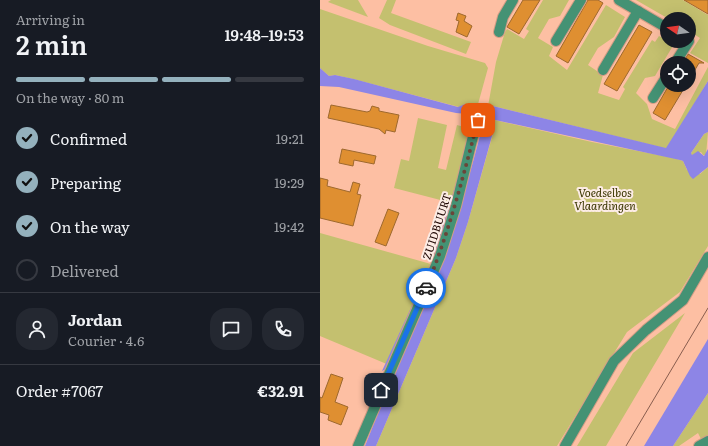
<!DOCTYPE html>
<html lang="en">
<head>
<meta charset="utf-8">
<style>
  :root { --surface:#171b24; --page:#242831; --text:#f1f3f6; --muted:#9ea1a6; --line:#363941; --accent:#94b1bd }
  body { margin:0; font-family:Literata,serif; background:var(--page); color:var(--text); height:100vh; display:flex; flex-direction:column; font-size:15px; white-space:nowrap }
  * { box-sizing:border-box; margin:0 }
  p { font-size:13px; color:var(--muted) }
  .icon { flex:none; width:22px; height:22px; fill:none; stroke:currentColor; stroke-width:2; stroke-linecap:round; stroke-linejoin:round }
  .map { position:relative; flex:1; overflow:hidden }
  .panel { display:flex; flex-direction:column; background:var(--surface); width:320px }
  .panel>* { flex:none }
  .needle { width:26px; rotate:283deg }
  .controls { position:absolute; left:340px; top:12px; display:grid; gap:8px }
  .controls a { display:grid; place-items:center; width:36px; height:36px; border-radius:50%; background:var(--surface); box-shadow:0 4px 16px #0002; font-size:20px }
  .pin { position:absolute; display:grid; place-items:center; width:34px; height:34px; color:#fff; margin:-17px; border-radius:8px; box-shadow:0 2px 6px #0006 }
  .courier { position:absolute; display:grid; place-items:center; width:40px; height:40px; margin:-20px; border:3px solid #1a73e8; border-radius:50%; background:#fff; color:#222; box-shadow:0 1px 5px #0007 }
  .headline em { font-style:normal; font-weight:600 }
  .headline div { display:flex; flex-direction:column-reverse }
  .headline { display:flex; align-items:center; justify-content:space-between; height:68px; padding:0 16px }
  h1 { font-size:26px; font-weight:600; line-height:30px }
  .bar { display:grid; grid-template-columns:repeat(4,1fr); gap:6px 4px; align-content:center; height:48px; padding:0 16px }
  .bar i { height:5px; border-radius:3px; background:var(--line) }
  .bar .current { background:var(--accent) }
  .bar p { grid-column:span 4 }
  .line { display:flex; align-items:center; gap:10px; padding:0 16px; border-top:1px solid var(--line) }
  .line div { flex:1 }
  .round { display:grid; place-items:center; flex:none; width:42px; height:42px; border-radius:16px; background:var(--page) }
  ol { padding:0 16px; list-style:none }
  li { display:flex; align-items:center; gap:12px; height:44px }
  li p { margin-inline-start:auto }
  li .icon { padding:4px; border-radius:50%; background:var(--accent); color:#111; stroke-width:4 }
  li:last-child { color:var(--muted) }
  li i { width:22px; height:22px; border:2px solid var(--line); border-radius:50% }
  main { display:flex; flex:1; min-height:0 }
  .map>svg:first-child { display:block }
  .green { fill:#c4c06f }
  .water { fill:#8d85e6 }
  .building { fill:#df8f31; stroke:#9e692e }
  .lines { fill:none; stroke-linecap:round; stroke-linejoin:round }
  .street-casing { stroke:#d49d86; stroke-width:12 }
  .street { stroke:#449274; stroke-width:10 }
  .tram { stroke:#885d4e; stroke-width:1 }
  .done { stroke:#6b4539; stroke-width:4; stroke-dasharray:0 7.2 }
  .route { stroke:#1a73e8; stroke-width:5 }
  .labels { text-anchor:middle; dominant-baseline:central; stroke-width:4; stroke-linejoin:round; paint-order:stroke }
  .park-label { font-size:11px; font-style:italic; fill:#3a3601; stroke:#fcece5 }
  .street-label { font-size:11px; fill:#1c0400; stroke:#fcece5 }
</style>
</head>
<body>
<main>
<section class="panel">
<div class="headline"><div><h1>2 min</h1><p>Arriving in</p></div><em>19:48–19:53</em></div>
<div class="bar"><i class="current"></i><i class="current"></i><i class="current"></i><i></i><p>On the way · 80 m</p></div>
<ol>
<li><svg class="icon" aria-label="check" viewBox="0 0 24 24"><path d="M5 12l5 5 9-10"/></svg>Confirmed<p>19:21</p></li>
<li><svg class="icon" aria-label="check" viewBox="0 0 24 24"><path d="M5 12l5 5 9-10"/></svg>Preparing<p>19:29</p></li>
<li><svg class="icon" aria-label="check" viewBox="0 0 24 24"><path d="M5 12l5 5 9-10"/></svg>On the way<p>19:42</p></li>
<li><i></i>Delivered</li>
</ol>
<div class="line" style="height:72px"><a class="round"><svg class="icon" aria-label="person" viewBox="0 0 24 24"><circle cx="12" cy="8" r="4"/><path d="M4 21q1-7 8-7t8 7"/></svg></a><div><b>Jordan</b><p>Courier · 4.6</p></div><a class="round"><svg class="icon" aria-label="chat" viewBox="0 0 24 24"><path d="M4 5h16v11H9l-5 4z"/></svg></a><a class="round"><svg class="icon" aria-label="phone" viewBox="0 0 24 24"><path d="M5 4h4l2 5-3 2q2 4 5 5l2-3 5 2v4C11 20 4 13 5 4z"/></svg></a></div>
<div class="line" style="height:52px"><div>Order #7067</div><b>€32.91</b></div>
</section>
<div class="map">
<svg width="388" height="446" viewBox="0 0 388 446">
  <rect width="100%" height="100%" fill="#fdbfa3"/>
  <g class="green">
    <polygon points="11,0 38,0 48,17 8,2"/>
    <polygon points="67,0 76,0 71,13 151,42 146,54 70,25 59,18"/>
    <polygon points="223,0 249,0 240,16 229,19 218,38 233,47 229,56 247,70 286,5 305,17 294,37 278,48 268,65 283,75 278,93 299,100 305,89 303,87 332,40 335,42 339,36 354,44 335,76 325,78 316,93 327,104 332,119 355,129 388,67 388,81 348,148 344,148 173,106 168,106 176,62 185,32 187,29 204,39 209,31 206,29"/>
    <polygon points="316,0 363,0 388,15 388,63 370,53 380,38 369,31 369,19 349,19"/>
    <polygon points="0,9 108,46 165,63 168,68 155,115 149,118 148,114 151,108 145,104 139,107 33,79 15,75 9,76 0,68"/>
    <polygon points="98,118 127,125 118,168 126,170 137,125 151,129 132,203 74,188 81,159 89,161"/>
    <polygon points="166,118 272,142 354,158 363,161 367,170 380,174 388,167 388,246 360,292 307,332 237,446 56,446 136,258 148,222 174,130 162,127"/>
    <polygon points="388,132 386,155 383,155 381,152 372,156 371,153 384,134"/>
    <polygon points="0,233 111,264 69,365 0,336"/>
    <polygon points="365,313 286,446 257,446 313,353"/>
    <polygon points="388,393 388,436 381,439 378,433 359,446 353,446"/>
  </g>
  <g class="water">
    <polygon points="0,68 9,76 15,75 34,79 138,107 145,104 151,105 151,108 148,114 136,113 19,87 0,86"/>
    <polygon points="388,81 388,132 384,134 371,153 372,155 378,151 384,156 388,149 388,167 373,179 370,176 363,161 360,160 166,118 168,106 173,106 346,148"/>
    <polygon points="151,126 135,198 116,257 66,369 62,371 111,264 134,190"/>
    <path d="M 162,127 L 174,129 L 148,222 L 136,258 L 56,446 L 45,446 C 87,340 136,238 162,127 Z"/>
    <polygon points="388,339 388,393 353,446 324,446"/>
  </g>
  <g class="building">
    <polygon points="203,0 220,0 199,34 187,27"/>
    <polygon points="268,0 278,0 283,3 248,63 236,56"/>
    <polygon points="364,0 388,0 388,14"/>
    <polygon points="138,13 146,16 144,21 152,26 147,37 136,32 139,21 136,20"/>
    <polygon points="319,25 332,32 297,91 284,84"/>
    <polygon points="368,54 384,63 379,63 369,80 369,63 363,63"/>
    <polygon points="349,85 366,85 345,120 333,113"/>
    <polygon points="11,105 47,112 50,111 52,106 59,108 59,111 79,115 75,132 66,130 65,134 59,129 8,118"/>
    <polygon points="22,149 56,156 54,164 34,160 33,166 19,163"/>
    <polygon points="0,178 8,180 7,186 30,192 33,182 40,184 37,194 41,195 33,226 0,218"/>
    <polygon points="68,209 79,213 66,246 55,242"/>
    <polygon points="11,374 23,378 15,402 28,407 21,425 8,420 9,415 0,412 0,397 2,398"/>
  </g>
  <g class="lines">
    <defs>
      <g id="street">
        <polyline points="299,0 347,28"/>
        <polyline points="179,32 183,17 193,0"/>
        <polyline points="236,41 261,0"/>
        <polyline points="355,63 369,41"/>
        <polyline points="283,70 318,11"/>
        <polyline points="333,98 347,76"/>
        <polyline points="38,446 120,256 136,206 157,120"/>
        <polyline points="245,446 294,361 326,330 363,300 388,257"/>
        <polyline points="379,446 388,441"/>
      </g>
    </defs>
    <use href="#street" class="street-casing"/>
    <use href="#street" class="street"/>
    <polyline class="tram" points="306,446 388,308"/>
  </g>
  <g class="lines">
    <path class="done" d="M 106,288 C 129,233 143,177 158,120"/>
    <polyline class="route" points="61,390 106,288"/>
  </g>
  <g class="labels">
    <g class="park-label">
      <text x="285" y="192">Voedselbos<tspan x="285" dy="13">Vlaardingen</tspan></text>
    </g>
    <g class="street-label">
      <text transform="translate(116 226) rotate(-72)">ZUIDBUURT</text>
    </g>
  </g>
</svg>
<div class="controls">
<a><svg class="needle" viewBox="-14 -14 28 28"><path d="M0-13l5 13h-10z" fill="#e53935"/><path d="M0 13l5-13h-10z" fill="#9ea1a6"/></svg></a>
<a><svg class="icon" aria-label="locate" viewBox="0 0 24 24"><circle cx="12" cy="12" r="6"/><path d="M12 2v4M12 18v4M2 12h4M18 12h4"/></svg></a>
</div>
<div class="pin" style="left:158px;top:120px;background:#ea580c"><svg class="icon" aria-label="bag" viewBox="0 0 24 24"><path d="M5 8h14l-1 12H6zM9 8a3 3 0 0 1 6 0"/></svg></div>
<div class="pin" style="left:61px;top:390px;background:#1f2937"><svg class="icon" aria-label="home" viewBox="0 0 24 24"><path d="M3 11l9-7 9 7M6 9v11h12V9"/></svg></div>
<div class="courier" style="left:106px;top:288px"><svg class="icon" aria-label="car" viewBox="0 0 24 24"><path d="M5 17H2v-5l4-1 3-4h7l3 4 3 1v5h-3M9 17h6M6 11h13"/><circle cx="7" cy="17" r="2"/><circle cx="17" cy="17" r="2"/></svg></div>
</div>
</main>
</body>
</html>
